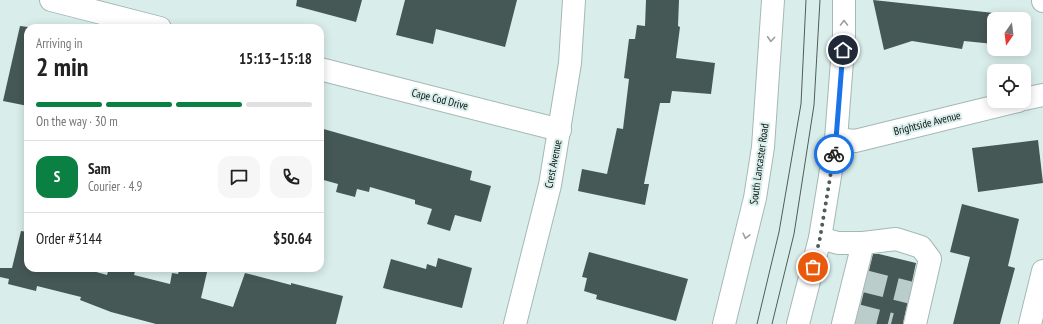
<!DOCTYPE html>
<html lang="en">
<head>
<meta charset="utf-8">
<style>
  :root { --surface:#fff; --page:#f6f6f6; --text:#222; --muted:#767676; --line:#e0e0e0; --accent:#0b8043 }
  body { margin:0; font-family:"PT Sans Narrow",sans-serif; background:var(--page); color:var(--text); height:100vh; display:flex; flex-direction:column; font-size:15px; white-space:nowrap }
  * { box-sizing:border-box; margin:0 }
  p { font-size:13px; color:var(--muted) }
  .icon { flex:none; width:22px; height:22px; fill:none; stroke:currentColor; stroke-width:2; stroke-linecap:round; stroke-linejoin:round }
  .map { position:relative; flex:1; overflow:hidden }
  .details { position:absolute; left:24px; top:24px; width:300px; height:248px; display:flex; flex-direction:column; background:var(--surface); border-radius:12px; box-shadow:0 2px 10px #0003 }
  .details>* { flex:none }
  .needle { width:26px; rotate:194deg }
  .fabs { position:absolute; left:987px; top:12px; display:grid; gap:8px }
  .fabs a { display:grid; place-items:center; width:44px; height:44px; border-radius:8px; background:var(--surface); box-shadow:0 2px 10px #0003; font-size:20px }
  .pin { position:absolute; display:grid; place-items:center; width:34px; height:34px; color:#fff; margin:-17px; border:2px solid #fff; border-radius:50%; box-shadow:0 1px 4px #0007 }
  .courier { position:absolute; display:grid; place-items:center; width:40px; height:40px; margin:-20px; border:3px solid #1a73e8; border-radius:50%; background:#fff; color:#222; box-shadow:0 1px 5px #0007 }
  .head em { font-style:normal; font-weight:800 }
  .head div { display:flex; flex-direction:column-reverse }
  .head { display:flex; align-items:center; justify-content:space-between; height:68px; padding:0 12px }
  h1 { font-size:26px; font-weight:800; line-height:30px }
  .bar { display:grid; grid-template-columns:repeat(4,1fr); gap:6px 4px; align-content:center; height:48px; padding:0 12px }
  .bar i { height:5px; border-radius:3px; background:var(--line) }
  .bar .current { background:var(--accent) }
  .bar p { grid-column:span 4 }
  .line { display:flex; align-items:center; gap:10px; padding:0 12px; border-top:1px solid var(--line) }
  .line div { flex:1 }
  .round { display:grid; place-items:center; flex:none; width:42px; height:42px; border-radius:12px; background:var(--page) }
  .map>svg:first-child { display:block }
  .building { fill:#465856 }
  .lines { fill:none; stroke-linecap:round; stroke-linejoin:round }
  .minor-tunnel { stroke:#bacdca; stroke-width:22; stroke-dasharray:22 11; stroke-linecap:butt }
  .minor-casing { stroke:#a4b8b5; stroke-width:24 }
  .major-casing { stroke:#a4b8b5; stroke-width:24 }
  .minor { stroke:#fff; stroke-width:22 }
  .major { stroke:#fff; stroke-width:22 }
  .tram { stroke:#505c5a; stroke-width:1 }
  .oneway { stroke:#9c9f9f }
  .done { stroke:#515d5b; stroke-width:4; stroke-dasharray:0 7.2 }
  .route { stroke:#1a73e8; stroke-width:5 }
  .labels { text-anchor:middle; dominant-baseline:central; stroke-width:4; stroke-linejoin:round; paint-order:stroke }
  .street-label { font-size:11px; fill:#080f0e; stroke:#d9eeeb }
</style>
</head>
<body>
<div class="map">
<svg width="1043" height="324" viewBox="0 0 1043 324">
  <rect width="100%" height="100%" fill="#d9eeeb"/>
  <g class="building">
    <polygon points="297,0 362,0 356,22 296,6"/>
    <polygon points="405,0 517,0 505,47 436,29 433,44 396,35"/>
    <polygon points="646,0 679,0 678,26 680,27 676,58 715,63 711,94 672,91 670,103 660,103 644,184 649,184 645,205 578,191 582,169 607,174 617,128 623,129 629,79 624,78 629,39 635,39 637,25 645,26"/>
    <polygon points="873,0 994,13 994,44 964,41 962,49 912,41 884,50"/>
    <polygon points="20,26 28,27 28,106 3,101"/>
    <polygon points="320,128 472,171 470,180 491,186 481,222 455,215 450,231 427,224 432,209 415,204 415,200 370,187 369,192 357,189 355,197 336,192 338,184 320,179"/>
    <polygon points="1038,140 1043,183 978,192 972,148"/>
    <polygon points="962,204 1019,219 1008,266 1015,268 1000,324 953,324 970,257 950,252"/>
    <polygon points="21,231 28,232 28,268 82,268 107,275 109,268 136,268 134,275 170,284 172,273 178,274 180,268 208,268 201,298 233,307 245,273 291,285 291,283 343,296 336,324 156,324 111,312 80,300 81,297 37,286 36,291 8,284 9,279 0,277 0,268 12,268"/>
    <polygon points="589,252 688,279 676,321 596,299 597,295 584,291 587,278 582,277"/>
    <polygon points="873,254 879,254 916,263 903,324 856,324"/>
    <polygon points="438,258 472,268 462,308 383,288 391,259 426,269 427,264 436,267"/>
  </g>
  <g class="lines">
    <g class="minor-tunnel">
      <polyline points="864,281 912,293"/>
      <polyline points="856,315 891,324"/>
    </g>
    <defs>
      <g id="minor">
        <polyline points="51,0 160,28"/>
        <polyline points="1043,0 1043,1"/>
        <polyline points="320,69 560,130"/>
        <polyline points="1024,99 1043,95"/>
        <polyline points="836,139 855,141 1018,101"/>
        <polyline points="820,238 838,243 863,243 896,239 921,247 930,259 915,324"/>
        <polyline points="515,324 550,185 570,63 574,0"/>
        <polyline points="843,324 863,243"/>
        <polyline points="1030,324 1043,271"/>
      </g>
      <g id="major">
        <polyline points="724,324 755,198 763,147 773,0"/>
        <polyline points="798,324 820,238 836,139 844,35 844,0"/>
      </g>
    </defs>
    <use href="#minor" class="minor-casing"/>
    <use href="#major" class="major-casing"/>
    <use href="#minor" class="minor"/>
    <use href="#major" class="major"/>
    <g class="tram">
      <polyline points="757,324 779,232 801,104 806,0"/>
      <polyline points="772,324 794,234 814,105 820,0"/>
    </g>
  </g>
  <defs><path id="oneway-chevron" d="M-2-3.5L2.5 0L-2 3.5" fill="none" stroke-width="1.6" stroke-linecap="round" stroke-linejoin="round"/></defs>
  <g class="oneway">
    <use href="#oneway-chevron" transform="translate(844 23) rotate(-90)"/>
    <use href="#oneway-chevron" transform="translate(771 39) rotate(94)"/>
    <use href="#oneway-chevron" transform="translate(746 236) rotate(104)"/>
  </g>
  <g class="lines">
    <polyline class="done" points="813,267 820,238 834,154"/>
    <polyline class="route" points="834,154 836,139 843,50"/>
  </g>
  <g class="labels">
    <g class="street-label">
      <text transform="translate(440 99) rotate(14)">Cape Cod Drive</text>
      <text transform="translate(927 123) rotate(-14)">Brightside Avenue</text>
      <text transform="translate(553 164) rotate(-79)">Crest Avenue</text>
      <text transform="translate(759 164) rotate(-82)">South Lancaster Road</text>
    </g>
  </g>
</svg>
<div class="fabs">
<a><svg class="needle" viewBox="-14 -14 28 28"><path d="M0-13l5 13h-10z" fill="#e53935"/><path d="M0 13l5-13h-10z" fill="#767676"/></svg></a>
<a><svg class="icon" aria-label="locate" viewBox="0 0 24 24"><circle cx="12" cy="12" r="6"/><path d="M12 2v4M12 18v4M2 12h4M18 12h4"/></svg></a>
</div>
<div class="pin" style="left:813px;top:267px;background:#ea580c"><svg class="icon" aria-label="bag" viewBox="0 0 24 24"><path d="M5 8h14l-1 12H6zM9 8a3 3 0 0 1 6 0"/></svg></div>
<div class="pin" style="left:843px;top:50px;background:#1f2937"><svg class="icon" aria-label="home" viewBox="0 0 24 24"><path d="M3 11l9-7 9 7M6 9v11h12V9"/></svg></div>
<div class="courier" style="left:834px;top:154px"><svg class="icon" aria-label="bike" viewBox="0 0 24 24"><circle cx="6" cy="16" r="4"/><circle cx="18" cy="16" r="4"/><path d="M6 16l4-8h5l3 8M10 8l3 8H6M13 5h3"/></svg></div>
<section class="details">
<div class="head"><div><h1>2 min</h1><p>Arriving in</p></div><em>15:13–15:18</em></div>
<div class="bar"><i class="current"></i><i class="current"></i><i class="current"></i><i></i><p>On the way · 30 m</p></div>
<div class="line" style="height:72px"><b class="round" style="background:var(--accent);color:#fff">S</b><div><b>Sam</b><p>Courier · 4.9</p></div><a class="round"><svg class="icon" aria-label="chat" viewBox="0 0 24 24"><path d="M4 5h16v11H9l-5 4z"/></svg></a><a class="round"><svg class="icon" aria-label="phone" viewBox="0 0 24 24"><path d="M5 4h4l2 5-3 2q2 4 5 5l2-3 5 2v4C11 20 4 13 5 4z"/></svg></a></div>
<div class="line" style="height:52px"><div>Order #3144</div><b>$50.64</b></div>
</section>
</div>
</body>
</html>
